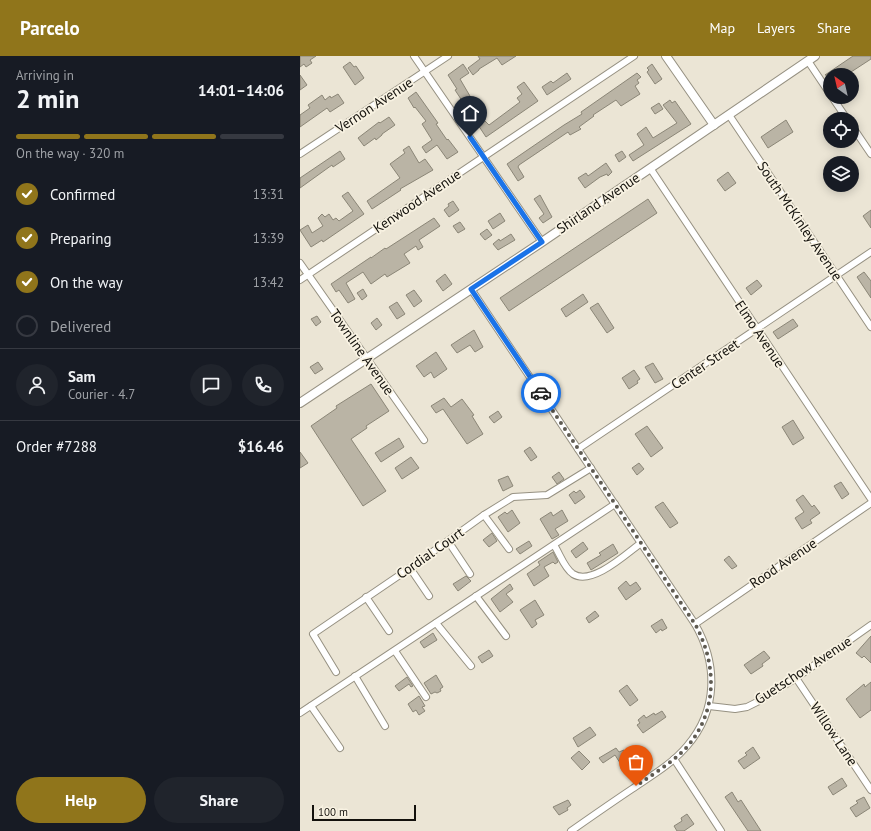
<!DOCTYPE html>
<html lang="en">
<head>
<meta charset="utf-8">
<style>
  :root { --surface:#171b24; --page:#20242c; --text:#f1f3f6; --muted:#9ea1a6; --line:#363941; --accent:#90751b }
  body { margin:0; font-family:"PT Sans",sans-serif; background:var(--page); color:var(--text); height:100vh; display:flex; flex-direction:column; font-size:15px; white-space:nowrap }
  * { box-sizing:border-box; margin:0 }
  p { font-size:13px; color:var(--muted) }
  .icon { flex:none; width:22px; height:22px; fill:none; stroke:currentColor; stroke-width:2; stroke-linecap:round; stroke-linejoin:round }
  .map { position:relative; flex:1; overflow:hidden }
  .drawer { display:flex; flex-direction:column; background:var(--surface); width:300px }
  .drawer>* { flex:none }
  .needle { width:26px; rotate:326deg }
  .tools { position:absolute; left:523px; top:12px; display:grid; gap:8px }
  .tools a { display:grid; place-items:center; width:36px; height:36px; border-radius:50%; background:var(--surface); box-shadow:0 2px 10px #0003; font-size:20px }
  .scale { position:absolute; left:12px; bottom:10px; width:104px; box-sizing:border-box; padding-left:4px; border:2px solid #13110c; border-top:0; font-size:11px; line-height:14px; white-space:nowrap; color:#13110c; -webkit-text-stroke:3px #f8f2e2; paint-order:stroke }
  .pin { position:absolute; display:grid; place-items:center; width:34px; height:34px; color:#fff; margin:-41px -17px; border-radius:50% 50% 50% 0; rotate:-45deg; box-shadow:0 0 4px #0007 }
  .pin .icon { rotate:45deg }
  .courier { position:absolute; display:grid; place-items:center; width:40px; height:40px; margin:-20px; border:3px solid #1a73e8; border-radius:50%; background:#fff; color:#222; box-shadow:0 1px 5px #0007 }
  .summary em { font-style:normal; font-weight:700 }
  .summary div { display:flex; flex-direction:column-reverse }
  .summary { display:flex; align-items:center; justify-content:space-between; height:68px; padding:0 16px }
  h1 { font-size:26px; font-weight:700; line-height:30px }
  .bar { display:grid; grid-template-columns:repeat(4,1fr); gap:6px 4px; align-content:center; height:48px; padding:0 16px }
  .bar i { height:5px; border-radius:3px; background:var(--line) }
  .bar .selected { background:var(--accent) }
  .bar p { grid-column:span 4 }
  .line { display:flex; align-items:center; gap:10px; padding:0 16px; border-top:1px solid var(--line) }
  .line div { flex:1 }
  .round { display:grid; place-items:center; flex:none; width:42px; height:42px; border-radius:21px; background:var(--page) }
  ol { padding:0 16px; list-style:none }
  li { display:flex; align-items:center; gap:12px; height:44px }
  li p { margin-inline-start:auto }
  li .icon { padding:4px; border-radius:50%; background:var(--accent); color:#fff; stroke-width:4 }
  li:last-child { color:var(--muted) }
  li i { width:22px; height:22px; border:2px solid var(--line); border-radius:50% }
  .button { display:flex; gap:8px; margin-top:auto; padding:8px 16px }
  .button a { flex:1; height:46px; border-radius:24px; background:var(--accent); color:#fff; font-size:16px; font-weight:700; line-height:46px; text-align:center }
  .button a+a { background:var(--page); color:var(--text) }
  header { display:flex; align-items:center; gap:24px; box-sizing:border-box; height:56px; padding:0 20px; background:var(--accent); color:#fff }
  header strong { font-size:19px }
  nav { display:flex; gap:22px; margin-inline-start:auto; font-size:14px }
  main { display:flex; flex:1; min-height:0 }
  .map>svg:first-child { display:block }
  .building { fill:#bab4a5; stroke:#8b8677 }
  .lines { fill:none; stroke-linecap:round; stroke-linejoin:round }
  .minor-casing { stroke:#969182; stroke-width:8 }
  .tertiary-casing { stroke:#969182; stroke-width:10 }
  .minor { stroke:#fff; stroke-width:6 }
  .tertiary { stroke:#fff; stroke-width:8 }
  .done { stroke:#5f5b52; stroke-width:4; stroke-dasharray:0 7.2 }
  .route { stroke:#1a73e8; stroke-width:5 }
  .labels { text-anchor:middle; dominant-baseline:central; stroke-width:3.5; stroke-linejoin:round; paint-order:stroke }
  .street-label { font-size:14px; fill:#13110c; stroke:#f8f2e2 }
</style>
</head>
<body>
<header>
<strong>Parcelo</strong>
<nav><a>Map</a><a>Layers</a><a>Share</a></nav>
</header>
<main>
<section class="drawer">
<div class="summary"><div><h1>2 min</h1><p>Arriving in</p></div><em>14:01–14:06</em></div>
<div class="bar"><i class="selected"></i><i class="selected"></i><i class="selected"></i><i></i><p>On the way · 320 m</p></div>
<ol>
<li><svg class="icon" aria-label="check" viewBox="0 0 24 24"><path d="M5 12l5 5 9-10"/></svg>Confirmed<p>13:31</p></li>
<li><svg class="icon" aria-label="check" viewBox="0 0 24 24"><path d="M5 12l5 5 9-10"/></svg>Preparing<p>13:39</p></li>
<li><svg class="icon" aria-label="check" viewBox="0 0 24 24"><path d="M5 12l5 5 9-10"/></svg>On the way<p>13:42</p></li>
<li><i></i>Delivered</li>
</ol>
<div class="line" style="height:72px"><a class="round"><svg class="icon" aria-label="person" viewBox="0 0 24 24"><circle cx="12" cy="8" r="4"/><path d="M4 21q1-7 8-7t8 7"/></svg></a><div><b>Sam</b><p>Courier · 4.7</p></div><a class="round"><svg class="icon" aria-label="chat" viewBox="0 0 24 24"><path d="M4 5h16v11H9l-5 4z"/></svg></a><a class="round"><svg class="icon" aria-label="phone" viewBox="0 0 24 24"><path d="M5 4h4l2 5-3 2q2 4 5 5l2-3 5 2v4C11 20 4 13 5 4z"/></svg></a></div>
<div class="line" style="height:52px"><div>Order #7288</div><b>$16.46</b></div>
<div class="button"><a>Help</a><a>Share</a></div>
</section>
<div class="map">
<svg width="571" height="775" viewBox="0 0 571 775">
  <rect width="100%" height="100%" fill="#ebe5d5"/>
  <g class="building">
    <polygon points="0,0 16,0 10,4 12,7 6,11 4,8 0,11"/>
    <polygon points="178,0 216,0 202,9 197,2 179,13 179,14 173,19 168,12 180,3"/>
    <polygon points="553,0 571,0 571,3 551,16 553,19 525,19"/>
    <polygon points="50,6 54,11 56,10 64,22 55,29 43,11"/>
    <polygon points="163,8 169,17 160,23 184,64 189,69 220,46 217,42 222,38 217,31 224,26 238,45 186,81 155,34 157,33 148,19"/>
    <polygon points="352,8 362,23 355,28 347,16 349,14 347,12"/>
    <polygon points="267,17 271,23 247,39 242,31 251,25 253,27"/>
    <polygon points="337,17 341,21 337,24 339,27 335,30 340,38 321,50 316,44 293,59 294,60 279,71 281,73 270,79 268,76 219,109 218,111 224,121 218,125 207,108 264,69 282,58 281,56"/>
    <polygon points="0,19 7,29 0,34"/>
    <polygon points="116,36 138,67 136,68 147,84 148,83 158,96 147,103 137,89 126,97 122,91 132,84 122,68 126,65 115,51 114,52 108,42"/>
    <polygon points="38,38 44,47 30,56 27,52 0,71 0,59 10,52 8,49 22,39 25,44 30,40 31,42"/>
    <polygon points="370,44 372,47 375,45 391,68 333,105 329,99 344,89 337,78 346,71 353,82 377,67 363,49"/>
    <polygon points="359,47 363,53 355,58 351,52"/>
    <polygon points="89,61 95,69 82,78 82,79 76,84 75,82 64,90 58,82 79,66 80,67"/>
    <polygon points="486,64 493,76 468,92 461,81"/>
    <polygon points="109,90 119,107 125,103 133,114 100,133 101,134 72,153 67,145 100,122 90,108 105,97 103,94"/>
    <polygon points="40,95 45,103 33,111 32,109 0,132 0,122"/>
    <polygon points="322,95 326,101 319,106 315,99"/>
    <polygon points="306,107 312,116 308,120 307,118 300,121 285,132 278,122 286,117 288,120"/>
    <polygon points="428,116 436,127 425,135 417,124"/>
    <polygon points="48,136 64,158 23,186 22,184 11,191 0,174 8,169 12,177 23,170 18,162 22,158 25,161 29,158 33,164 36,162 39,165 53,155 42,140"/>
    <polygon points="240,139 252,161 243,167 239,162 244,158 234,143"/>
    <polygon points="348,143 357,157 209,255 200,242"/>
    <polygon points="153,145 159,154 149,161 144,154 149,150 148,148"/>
    <polygon points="571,154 571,172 563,160"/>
    <polygon points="200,157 205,165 193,173 188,165"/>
    <polygon points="134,162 140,170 119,184 123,191 118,194 116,190 104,198 110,207 87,221 85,218 71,228 63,216 46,227 55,243 48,247 39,234 36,236 31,228 71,201 71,202 85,192 86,193"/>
    <polygon points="160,166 165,173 158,177 153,170"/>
    <polygon points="187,173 192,179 185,184 180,178"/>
    <polygon points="211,178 215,184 198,194 193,188 199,183 200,185"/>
    <polygon points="564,216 571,225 571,242 557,221"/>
    <polygon points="145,218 152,228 143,235 136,225"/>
    <polygon points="457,224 462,230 451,239 446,232"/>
    <polygon points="63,233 67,240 62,244 57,237"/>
    <polygon points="114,234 122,245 114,251 106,239"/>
    <polygon points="283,238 288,246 266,261 261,253"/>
    <polygon points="97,246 105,258 97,263 89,251"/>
    <polygon points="298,247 314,272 307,277 290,252"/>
    <polygon points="17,260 21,266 16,270 11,263"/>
    <polygon points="77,262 82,269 76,274 71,267"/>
    <polygon points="493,263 498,270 478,283 473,276"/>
    <polygon points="174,274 183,291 175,296 170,289 157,297 151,289"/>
    <polygon points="136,296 147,313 134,322 131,316 124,321 116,310"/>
    <polygon points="18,306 23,313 15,318 10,311"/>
    <polygon points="353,307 363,323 355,327 345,311"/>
    <polygon points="334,314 340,323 337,325 338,327 329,333 322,322"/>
    <polygon points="71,328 89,355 66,370 67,372 51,383 86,435 63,450 11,370 37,352 36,350"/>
    <polygon points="144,342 151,351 162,343 174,359 172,360 183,378 167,388 143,353 136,357 131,350"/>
    <polygon points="198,355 202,361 194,367 189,361"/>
    <polygon points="493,364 504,382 493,389 482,371"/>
    <polygon points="347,370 363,392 351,401 335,378"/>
    <polygon points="99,382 104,391 81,406 75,397"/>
    <polygon points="230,391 237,401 231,405 224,395"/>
    <polygon points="0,396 8,407 0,412"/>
    <polygon points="111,401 119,412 102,423 95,412"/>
    <polygon points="339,407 344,413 337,419 332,412"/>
    <polygon points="259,416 264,423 257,428 252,421"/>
    <polygon points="208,420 213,430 203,435 198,424"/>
    <polygon points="541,426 549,438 542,443 534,430"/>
    <polygon points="280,434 285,441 275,448 269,439 274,435 276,437"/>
    <polygon points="503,439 512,451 514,449 520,457 510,464 512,467 502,473 495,462 504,456 496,444"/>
    <polygon points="363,446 378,467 370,472 355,451"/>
    <polygon points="212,454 220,467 208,476 198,461 205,456 207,458"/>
    <polygon points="262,454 268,465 255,473 259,479 252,483 240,463 251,456 253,460"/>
    <polygon points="192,477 197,485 189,491 183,484"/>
    <polygon points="229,485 232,490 220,498 216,493"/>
    <polygon points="283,486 288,493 276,502 271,495"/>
    <polygon points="313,488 318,497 291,514 287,507 301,499 299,497"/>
    <polygon points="253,496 258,506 255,508 253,506 244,511 249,520 234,530 227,518 240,509 238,506"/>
    <polygon points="429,500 437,510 432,513 424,504"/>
    <polygon points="166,520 171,525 158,535 153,528"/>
    <polygon points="326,525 330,530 336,526 341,533 326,544 318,532"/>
    <polygon points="210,528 213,533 206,538 213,546 200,556 191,543"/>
    <polygon points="235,544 244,559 235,564 237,568 232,572 220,554"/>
    <polygon points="295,555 299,560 289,567 286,562"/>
    <polygon points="362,563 367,572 362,575 361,573 356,577 351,570"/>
    <polygon points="133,577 137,584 124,592 120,586"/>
    <polygon points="571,580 571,607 564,600 562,602 556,597"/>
    <polygon points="189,594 193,600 182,607 178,601"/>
    <polygon points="464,595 470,602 462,608 463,610 451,618 444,609"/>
    <polygon points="136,619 143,631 140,633 141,635 137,637 135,636 131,638 124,627"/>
    <polygon points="107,621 113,630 111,631 109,628 99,635 95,630"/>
    <polygon points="571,626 571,654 560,662 546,643 564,628 565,631"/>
    <polygon points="327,629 338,644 330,650 319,635"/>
    <polygon points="119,640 125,650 122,651 125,655 119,659 116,654 113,656 108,648"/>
    <polygon points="362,655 366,661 343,677 337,669 340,667 338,664 344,659 346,662 354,657 355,659"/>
    <polygon points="290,671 296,679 278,691 273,682"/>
    <polygon points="453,691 460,702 444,713 438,705 447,699 445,697"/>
    <polygon points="316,692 319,696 324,694 331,704 322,710 315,699 303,707 299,702"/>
    <polygon points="279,695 290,706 282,714 271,702"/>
    <polygon points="542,722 547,730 533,739 528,731"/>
    <polygon points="432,736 438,746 441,744 461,775 448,775 425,741"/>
    <polygon points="564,741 570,752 556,761 550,752 558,747 556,745"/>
    <polygon points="268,744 271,749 267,752 268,754 259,759 253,751"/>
    <polygon points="387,758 394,768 384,775 377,775 374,770 382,765 381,762"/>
  </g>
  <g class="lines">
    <defs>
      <g id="minor">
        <polyline points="114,0 242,186"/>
        <polyline points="508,5 530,38"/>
        <polyline points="532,41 547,63"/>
        <polyline points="429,59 571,271"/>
        <polyline points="552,70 571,98"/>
        <polyline points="0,98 148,0"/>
        <polyline points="350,112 571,443"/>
        <polyline points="0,207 124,384"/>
        <polyline points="0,224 334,0"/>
        <path d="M 171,233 L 395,568 C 418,608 418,654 387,690 C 372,708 351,720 332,733 C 311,747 291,761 271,775"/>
        <polyline points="278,393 571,196"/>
        <polyline points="184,459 209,493"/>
        <polyline points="148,485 170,518"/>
        <path d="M 254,489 C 260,498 264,512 273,518 C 292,530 326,498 341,487"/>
        <polyline points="110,512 129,540"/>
        <polyline points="176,540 206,580"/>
        <polyline points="66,541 89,575"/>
        <polyline points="136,567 171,610"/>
        <polyline points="395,568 571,447"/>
        <polyline points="95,595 126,641"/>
        <polyline points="36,616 13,578 110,512 184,459 213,441 247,439 291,412"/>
        <polyline points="55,620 85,670"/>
        <polyline points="496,622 571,734"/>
        <polyline points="11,650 40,692"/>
        <polyline points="409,650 435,653 447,651 457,646 496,622 571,569"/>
        <polyline points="0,657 315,448"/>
        <polyline points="374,703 421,775"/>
      </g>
      <g id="tertiary">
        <polyline points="366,0 414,69"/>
        <polyline points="0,347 242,186 515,0"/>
      </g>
    </defs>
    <use href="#minor" class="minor-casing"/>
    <use href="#tertiary" class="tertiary-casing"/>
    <use href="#minor" class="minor"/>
    <use href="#tertiary" class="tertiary"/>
  </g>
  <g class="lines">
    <path class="done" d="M 241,337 L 395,568 C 417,608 418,655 387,691 C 372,707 353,718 336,730"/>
    <polyline class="route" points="170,81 242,186 171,233 241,337"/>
  </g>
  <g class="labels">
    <g class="street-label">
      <text transform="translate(74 49) rotate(-33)">Vernon Avenue</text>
      <text transform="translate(117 145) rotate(-34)">Kenwood Avenue</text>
      <text transform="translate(298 147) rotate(-34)">Shirland Avenue</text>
      <text transform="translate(500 165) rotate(56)">South McKinley Avenue</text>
      <text transform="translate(460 278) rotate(56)">Elmo Avenue</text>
      <text transform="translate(62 296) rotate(55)">Townline Avenue</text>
      <text transform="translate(405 308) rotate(-34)">Center Street</text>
      <text transform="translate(130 497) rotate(-35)">Cordial Court</text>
      <text transform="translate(483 507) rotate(-34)">Rood Avenue</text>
      <text transform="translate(503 614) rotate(-33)">Guetschow Avenue</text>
      <text transform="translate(534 678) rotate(56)">Willow Lane</text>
    </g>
  </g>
</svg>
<div class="tools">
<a><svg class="needle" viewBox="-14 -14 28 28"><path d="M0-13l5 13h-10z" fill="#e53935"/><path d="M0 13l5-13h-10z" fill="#9ea1a6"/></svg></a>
<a><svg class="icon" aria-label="locate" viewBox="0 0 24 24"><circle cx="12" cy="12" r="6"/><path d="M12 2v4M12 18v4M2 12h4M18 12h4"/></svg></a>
<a><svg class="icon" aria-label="layers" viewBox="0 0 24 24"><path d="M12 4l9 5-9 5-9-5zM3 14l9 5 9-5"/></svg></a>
</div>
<div class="scale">100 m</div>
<div class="pin" style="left:336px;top:730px;background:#ea580c"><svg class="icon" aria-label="bag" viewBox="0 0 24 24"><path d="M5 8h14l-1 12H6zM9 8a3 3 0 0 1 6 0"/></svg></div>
<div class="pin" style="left:170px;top:81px;background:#1f2937"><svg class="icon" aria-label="home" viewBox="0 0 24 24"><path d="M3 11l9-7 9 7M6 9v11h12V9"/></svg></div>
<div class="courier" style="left:241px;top:337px"><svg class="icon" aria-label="car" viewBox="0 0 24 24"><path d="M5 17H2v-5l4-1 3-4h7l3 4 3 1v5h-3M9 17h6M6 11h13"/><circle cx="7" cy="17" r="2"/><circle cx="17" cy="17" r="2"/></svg></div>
</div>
</main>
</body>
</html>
